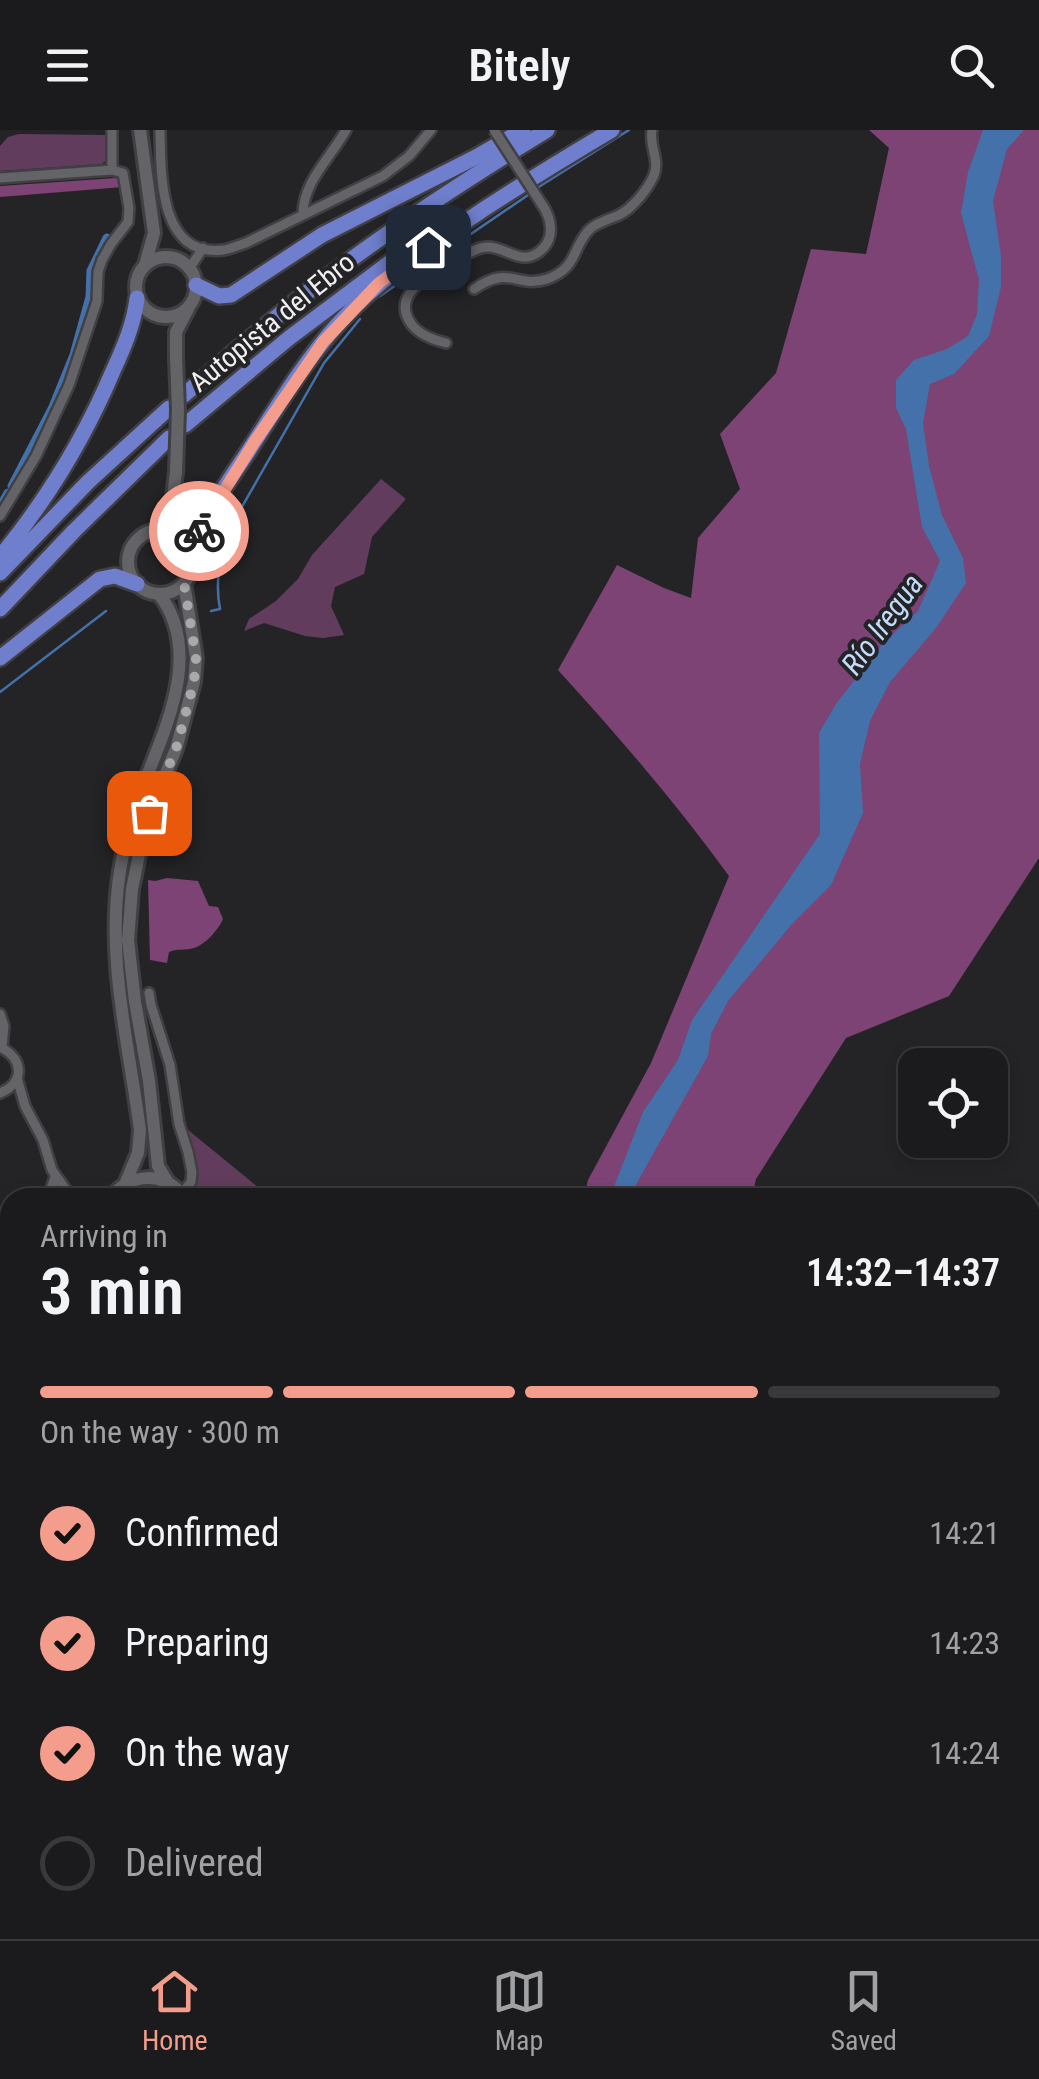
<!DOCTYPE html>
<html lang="en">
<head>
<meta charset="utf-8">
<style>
  :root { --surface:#1b1b1d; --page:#242426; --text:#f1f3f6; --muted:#a0a1a4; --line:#39393b; --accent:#f49d8c }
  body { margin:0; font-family:"Roboto Condensed",sans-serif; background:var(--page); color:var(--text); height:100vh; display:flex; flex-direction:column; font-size:38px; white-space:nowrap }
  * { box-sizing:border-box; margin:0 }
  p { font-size:32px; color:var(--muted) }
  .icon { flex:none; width:55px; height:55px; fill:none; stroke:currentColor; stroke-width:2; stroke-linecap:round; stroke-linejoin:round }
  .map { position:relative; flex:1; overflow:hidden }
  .drawer { position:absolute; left:0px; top:1058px; width:1040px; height:752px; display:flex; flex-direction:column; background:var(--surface); border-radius:30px 30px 0 0; box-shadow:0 5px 15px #0003,0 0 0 2px var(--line) }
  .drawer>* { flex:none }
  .tools { position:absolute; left:898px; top:918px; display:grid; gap:20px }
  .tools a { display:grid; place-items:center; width:110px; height:110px; border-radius:20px; background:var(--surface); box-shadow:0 5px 15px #0003,0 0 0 2px var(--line); font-size:50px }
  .pin { position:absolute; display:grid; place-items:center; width:85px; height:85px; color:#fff; margin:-42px; border-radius:20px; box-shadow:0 5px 15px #0006 }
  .courier { position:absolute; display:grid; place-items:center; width:100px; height:100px; margin:-50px; border:8px solid #f49d8c; border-radius:50%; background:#fff; color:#222; box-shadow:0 2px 12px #0007 }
  .headline em { font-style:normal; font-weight:600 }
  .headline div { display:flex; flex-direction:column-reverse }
  .headline { display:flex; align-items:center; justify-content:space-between; height:170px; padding:0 40px }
  h1 { font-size:65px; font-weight:600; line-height:75px }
  .bar { display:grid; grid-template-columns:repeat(4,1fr); gap:15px 10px; align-content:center; height:120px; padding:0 40px }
  .bar i { height:12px; border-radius:8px; background:var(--line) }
  .bar .on { background:var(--accent) }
  .bar p { grid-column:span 4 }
  ol { padding:0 40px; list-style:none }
  li { display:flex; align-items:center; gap:30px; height:110px }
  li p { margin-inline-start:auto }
  li .icon { padding:10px; border-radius:50%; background:var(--accent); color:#111; stroke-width:4 }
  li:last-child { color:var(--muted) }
  li i { width:55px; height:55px; border:5px solid var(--line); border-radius:50% }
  header { display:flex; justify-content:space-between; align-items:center; height:130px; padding:0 40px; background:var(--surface); font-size:45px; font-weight:600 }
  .dock { display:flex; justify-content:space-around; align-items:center; height:140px; border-top:2px solid var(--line); background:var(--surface); font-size:28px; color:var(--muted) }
  .dock a { display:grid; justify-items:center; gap:5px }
  .dock .on { color:var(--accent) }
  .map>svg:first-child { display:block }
  .green { fill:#623c5c }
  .forest { fill:#7c4374 }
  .water { fill:#4471aa }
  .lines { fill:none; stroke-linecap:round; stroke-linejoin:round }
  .stream { stroke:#4471aa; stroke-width:2.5 }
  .canal { stroke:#4471aa; stroke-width:9 }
  .street-casing { stroke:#403f42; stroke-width:14 }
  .secondary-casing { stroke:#403f42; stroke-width:18 }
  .highway-casing { stroke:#403f42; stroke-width:20 }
  .street { stroke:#646367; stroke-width:9 }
  .secondary { stroke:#646367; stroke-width:12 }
  .highway { stroke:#707fcd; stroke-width:15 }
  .street-bridge-casing { stroke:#403f42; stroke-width:14; stroke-linecap:butt }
  .secondary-bridge-casing { stroke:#403f42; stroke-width:18; stroke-linecap:butt }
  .street-bridge { stroke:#646367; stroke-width:9 }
  .secondary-bridge { stroke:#646367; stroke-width:12 }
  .done { stroke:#a9a8ab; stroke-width:10; stroke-dasharray:0 18 }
  .route { stroke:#f49d8c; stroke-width:12 }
  .labels { text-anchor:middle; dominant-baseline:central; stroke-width:8; stroke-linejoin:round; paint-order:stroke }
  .street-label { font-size:28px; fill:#f0eff2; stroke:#242427 }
  .water-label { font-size:30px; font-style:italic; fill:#c1dbfb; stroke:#242427 }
</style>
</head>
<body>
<header><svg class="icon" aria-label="menu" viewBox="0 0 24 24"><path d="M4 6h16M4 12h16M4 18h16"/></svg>Bitely<svg class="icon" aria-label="search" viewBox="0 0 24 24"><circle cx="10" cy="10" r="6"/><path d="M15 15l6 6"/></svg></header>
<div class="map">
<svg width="1039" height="1809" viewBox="0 0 1039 1809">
  <rect width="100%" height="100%" fill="#242427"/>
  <g class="green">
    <polygon points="19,4 106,5 105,31 102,34 0,41 0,16 8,7"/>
    <polygon points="381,349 406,369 372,407 364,444 335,457 331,476 344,505 323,508 305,506 264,493 244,501 249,489 276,471 298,449 312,425"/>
    <polygon points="182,995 270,1067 195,1067 184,1054 191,1040"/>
    <path d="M 141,1056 C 155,1056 164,1059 175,1067 L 137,1067 L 134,1064 L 130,1067 L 121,1067 L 129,1061 Z"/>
    <polygon points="0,1436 10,1444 10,1642 0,1633"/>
    <polygon points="10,1734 10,1800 144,1800 137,1809 0,1809 0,1737"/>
    <polygon points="179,1800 227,1800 225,1809 173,1809"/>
  </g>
  <g class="forest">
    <path d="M 869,0 L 1039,0 L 1039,728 L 949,866 L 846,908 L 756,1049 L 752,1067 L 584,1067 L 588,1050 L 651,933 L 729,746 C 677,674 618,606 558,540 L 617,435 L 664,458 L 691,468 L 698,408 L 740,359 L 720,304 L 776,243 L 811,119 L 866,124 L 889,18 Z"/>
    <polygon points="116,48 122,50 123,57 0,67 0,56"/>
    <path d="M 167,748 L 198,751 L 209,776 L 218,777 L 223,789 C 219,799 205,815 194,818 C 185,821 179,818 169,822 L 167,833 L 150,830 L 148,750 L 155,751 Z"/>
  </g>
  <polygon class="water" points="983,0 1024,0 1007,19 993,71 1001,126 1001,157 989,206 954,244 930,254 923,293 929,336 942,385 963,428 966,453 936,498 890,552 870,591 860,634 863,683 831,755 792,794 728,871 711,904 708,926 629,1067 610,1067 643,982 678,930 692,890 820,704 819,603 836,574 883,513 918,481 940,431 922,397 906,299 896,278 896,250 914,230 947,219 968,206 977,184 979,150 961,83 968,42"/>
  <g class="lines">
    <g class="stream">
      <polyline points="537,58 629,0"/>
      <polyline points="380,166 531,63"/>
      <path d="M 211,481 L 220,479 C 214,448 221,418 235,389 L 324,233 L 360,189"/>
      <polyline points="0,562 106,481"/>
    </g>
    <g class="canal">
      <polyline points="12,356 53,277 74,225 90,167 91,141 107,108"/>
      <polyline points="0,377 8,363"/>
    </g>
    <defs>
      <g id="street">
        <path d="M 160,0 C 161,42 158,128 223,120 C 231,119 239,115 246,113 L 383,46 L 409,26 L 431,0"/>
        <polyline points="112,40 112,0"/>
        <polyline points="0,48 112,40"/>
        <path d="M 303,84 C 303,52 331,27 346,0"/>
        <polyline points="189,139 203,118"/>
        <path d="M 474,159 C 511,134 516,159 547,149 C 579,138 572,115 591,98 C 599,92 610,89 619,85 C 633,78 648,59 654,45 C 660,30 649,16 652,0"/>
        <path d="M 446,213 C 434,210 420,205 412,195 C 389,164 430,145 452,133 C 463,127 475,117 488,117 C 507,117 520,136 539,122 C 556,109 552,88 541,73"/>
        <polyline points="0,386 36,326 69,255 97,171 98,142 102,130 111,114 128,92 129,78 123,43 112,40"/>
        <polyline points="149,863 151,875 170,935 179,994 188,1022 192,1042 191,1052 182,1063"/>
        <polyline points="0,884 4,896 2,917"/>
        <path d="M 0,917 C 23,928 26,952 0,963"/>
        <polyline points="17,948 25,976 43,1010 52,1040 72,1068"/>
        <polyline points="69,1063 95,1067 111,1065"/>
        <polyline points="48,1068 55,1047"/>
        <polyline points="0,1125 10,1113"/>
        <polyline points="1030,1178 1039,1166"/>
        <polyline points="0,1429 10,1438"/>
        <polyline points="1030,1434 1039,1437"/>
        <polyline points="0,1614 10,1622"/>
        <polyline points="1030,1732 1039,1718"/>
        <polyline points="561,1800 561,1809"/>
        <polyline points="684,1800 685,1809"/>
        <polyline points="372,1809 376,1800"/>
        <polyline points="859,1809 891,1800"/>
      </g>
      <g id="secondary">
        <polyline points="140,0 154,103 145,135"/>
        <circle cx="166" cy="157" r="30"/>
        <polyline points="176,228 176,202 188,179"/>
        <circle cx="160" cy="432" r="32"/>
        <polyline points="176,404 171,383 176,342"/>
        <polyline points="167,1051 158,1036 149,951 135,872 128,810 132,759 143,705 149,683 176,619 194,552 196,528 184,453"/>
        <path d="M 126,1052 L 138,1023 L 140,1000 C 129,914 106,829 120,741 C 124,716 130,691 139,667 C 161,606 206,525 159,464"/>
        <path d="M 110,1068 C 131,1042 164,1041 185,1068"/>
        <polyline points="1030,1412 1039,1415"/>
        <polyline points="1030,1427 1039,1430"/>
        <polyline points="0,1712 10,1702"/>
        <polyline points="0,1728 10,1725"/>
        <polyline points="301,1800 320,1809"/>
      </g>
      <g id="highway">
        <polyline points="196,155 219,166 231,165 322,105 476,27 523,0"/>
        <path d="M 184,265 C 225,230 266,194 309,161 C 385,102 465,50 547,0"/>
        <polyline points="185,295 289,208 405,121"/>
        <path d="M 0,427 C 46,371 85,307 113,241 C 124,217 134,194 137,168"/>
        <path d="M 192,428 C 201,386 230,350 253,314 C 279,274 305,231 337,195 C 378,149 430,115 481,81 C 524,53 568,26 612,0"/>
        <polyline points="0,443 88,352 169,278"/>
        <polyline points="0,479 74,401 169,308"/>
        <polyline points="0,528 100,449 115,446 137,454"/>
      </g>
    </defs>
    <use href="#street" class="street-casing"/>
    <use href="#secondary" class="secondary-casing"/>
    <use href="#highway" class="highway-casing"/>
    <use href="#street" class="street"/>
    <use href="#secondary" class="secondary"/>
    <use href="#highway" class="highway"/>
    <defs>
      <polyline id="street-bridge" points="494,0 541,73"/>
      <polyline id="secondary-bridge" points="176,342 178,280 176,228"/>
    </defs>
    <use href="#street-bridge" class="street-bridge-casing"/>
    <use href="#secondary-bridge" class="secondary-bridge-casing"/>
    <use href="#street-bridge" class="street-bridge"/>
    <use href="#secondary-bridge" class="secondary-bridge"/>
  </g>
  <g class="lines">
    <polyline class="done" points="149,683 176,619 194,552 196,528 184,453 191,440 199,401"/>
    <polyline class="route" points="199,401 255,311 323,212 379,153 428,117"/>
  </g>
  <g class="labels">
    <g class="street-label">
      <text transform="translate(272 192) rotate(-39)">Autopista del Ebro</text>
    </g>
    <g class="water-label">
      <text transform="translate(882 494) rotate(-54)">Río Iregua</text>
    </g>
  </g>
</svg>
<div class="tools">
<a><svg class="icon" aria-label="locate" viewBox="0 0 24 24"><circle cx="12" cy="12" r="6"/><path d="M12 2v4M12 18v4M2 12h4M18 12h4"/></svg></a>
</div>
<div class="pin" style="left:149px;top:683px;background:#ea580c"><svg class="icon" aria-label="bag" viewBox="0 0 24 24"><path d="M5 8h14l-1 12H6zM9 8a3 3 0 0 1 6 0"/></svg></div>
<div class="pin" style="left:428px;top:117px;background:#1f2937"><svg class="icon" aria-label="home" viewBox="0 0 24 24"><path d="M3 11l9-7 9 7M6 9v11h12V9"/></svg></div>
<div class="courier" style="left:199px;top:401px"><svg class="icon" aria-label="bike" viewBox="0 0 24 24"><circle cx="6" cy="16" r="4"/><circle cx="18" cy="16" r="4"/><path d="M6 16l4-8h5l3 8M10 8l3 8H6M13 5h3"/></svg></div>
<section class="drawer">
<div class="headline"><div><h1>3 min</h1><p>Arriving in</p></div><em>14:32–14:37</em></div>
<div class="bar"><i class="on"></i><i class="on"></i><i class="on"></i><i></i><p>On the way · 300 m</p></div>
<ol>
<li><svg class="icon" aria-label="check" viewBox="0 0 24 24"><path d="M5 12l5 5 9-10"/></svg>Confirmed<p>14:21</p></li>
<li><svg class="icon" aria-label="check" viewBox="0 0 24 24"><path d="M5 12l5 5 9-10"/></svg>Preparing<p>14:23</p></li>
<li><svg class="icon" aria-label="check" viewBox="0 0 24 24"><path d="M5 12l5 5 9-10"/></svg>On the way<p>14:24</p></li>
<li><i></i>Delivered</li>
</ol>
</section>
</div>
<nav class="dock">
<a class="on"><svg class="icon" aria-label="home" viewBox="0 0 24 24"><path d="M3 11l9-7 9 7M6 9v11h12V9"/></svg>Home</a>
<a><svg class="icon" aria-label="map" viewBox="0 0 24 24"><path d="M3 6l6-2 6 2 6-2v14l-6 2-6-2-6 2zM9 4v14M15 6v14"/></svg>Map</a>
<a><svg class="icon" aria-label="saved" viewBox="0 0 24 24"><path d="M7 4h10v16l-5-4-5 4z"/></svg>Saved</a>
</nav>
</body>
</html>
